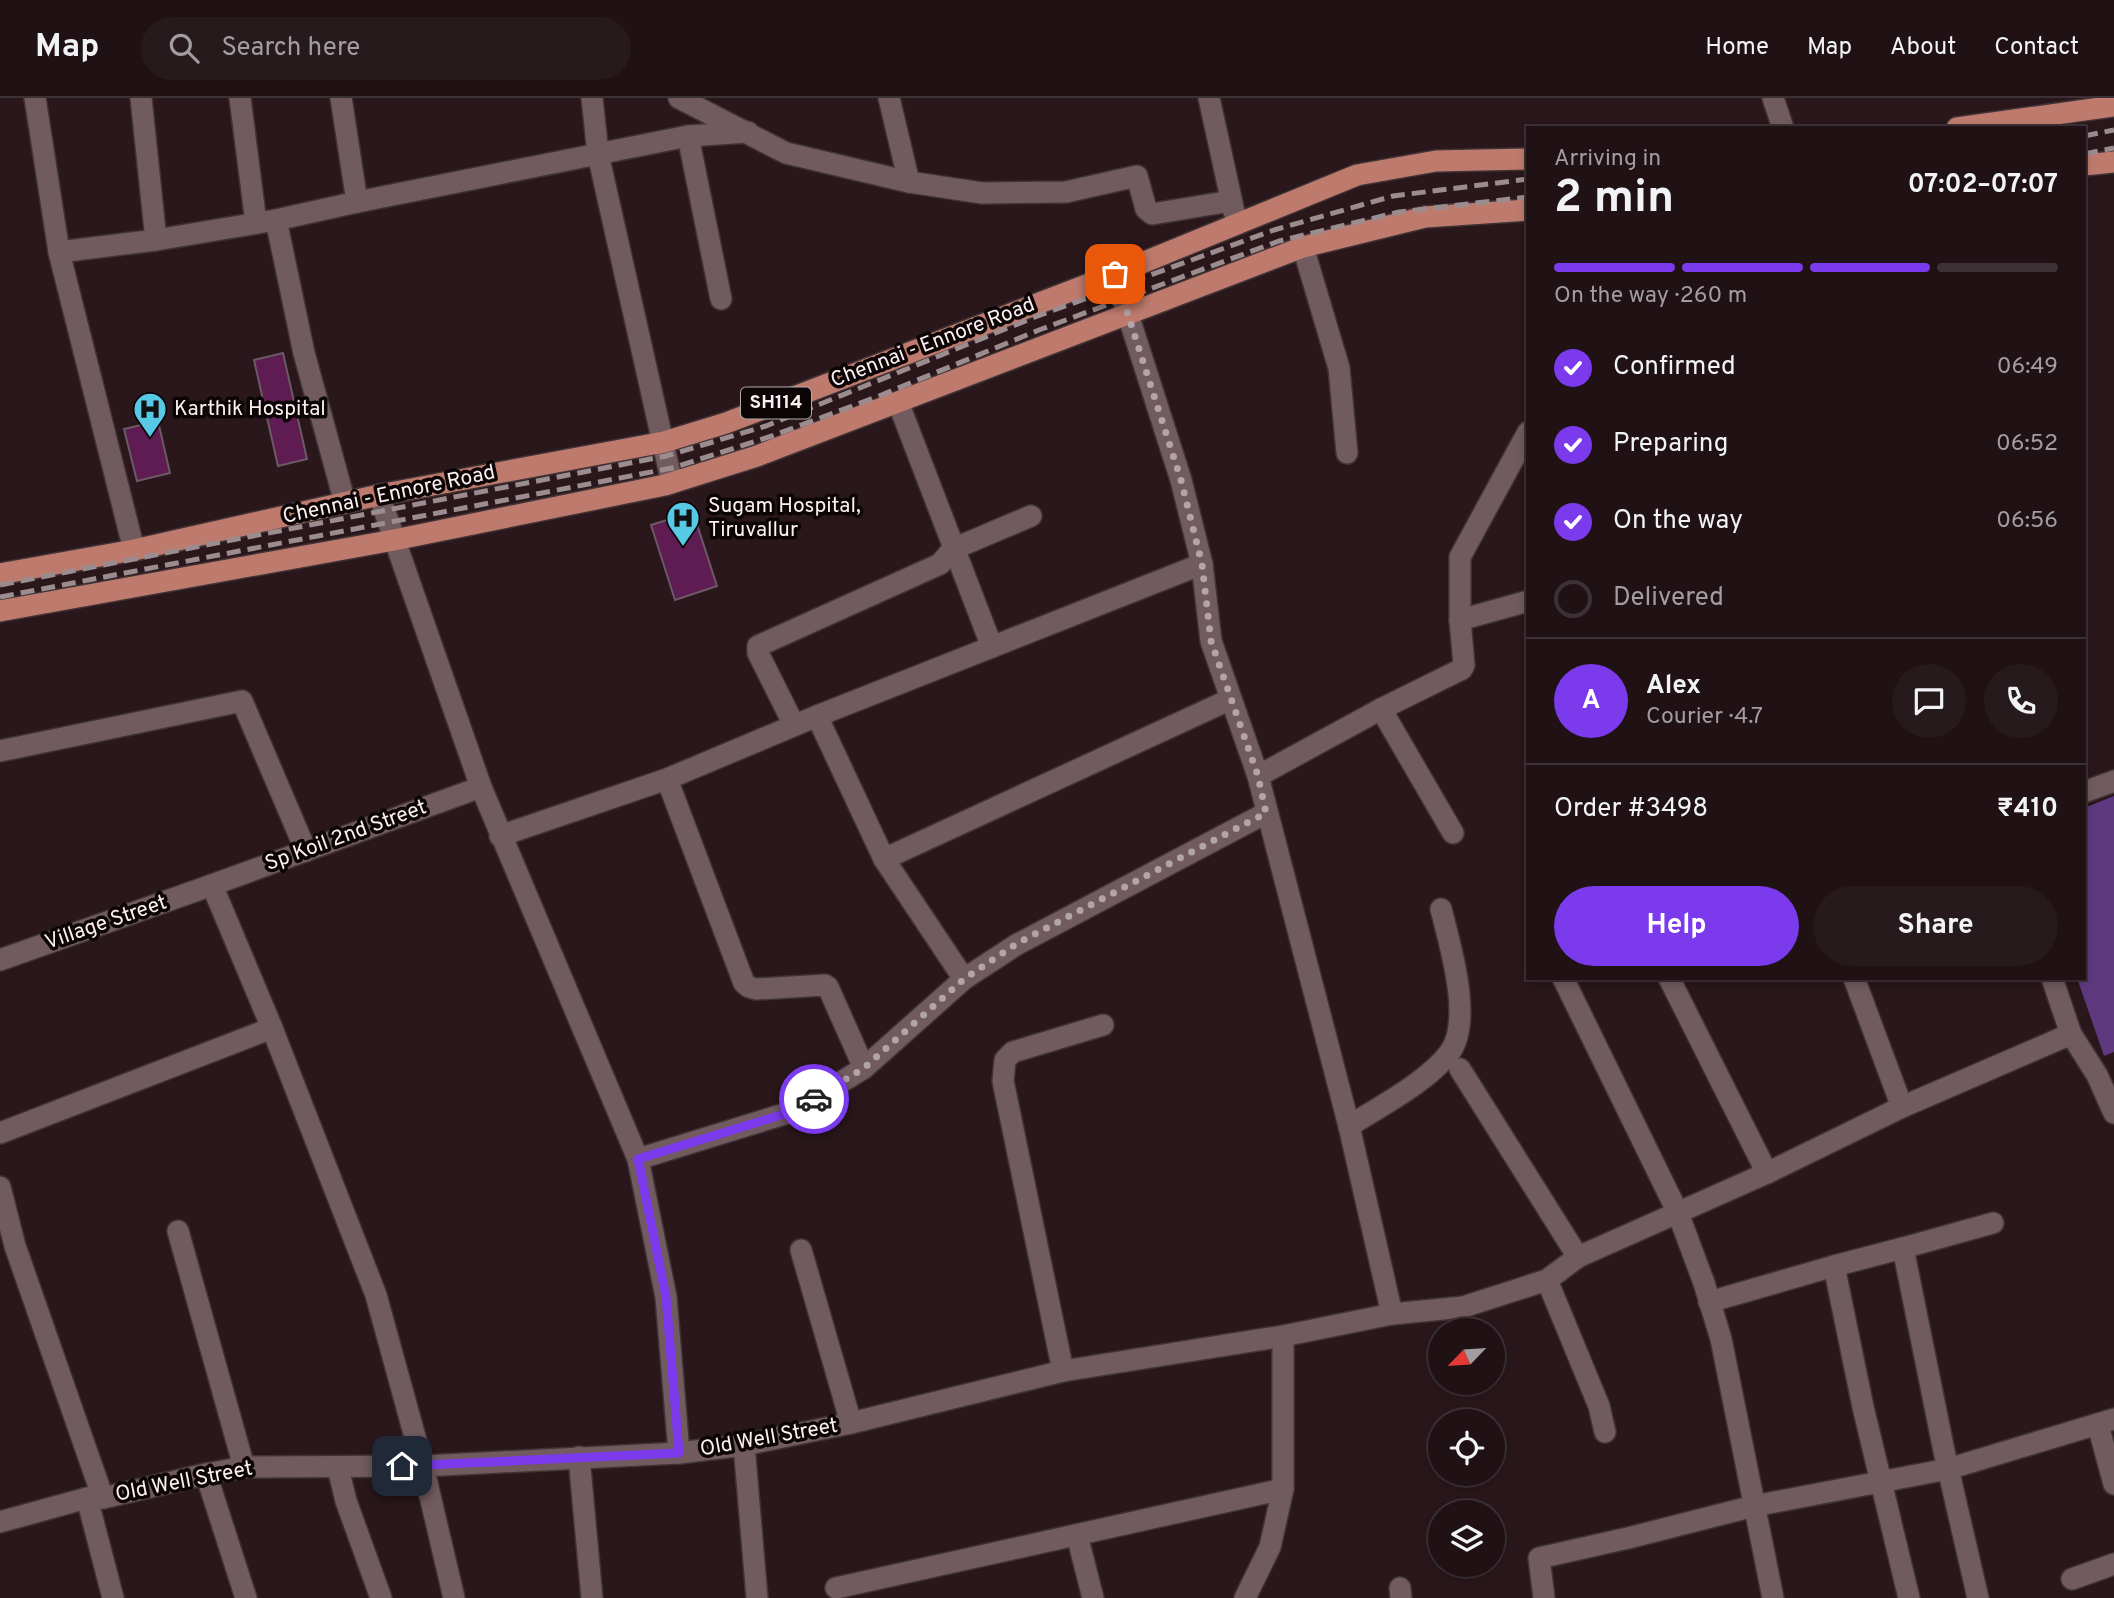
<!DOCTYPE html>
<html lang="en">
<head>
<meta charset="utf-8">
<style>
  :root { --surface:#1f1114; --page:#271a1d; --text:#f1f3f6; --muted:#a19da0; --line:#3c3134; --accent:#7c3aed }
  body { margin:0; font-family:Overpass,sans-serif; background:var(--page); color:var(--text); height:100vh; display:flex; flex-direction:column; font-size:26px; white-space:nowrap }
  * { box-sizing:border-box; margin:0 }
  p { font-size:23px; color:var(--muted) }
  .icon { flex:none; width:38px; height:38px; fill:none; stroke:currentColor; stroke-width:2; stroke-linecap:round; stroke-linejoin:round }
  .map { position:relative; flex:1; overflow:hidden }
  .sheet { position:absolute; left:1526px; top:28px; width:560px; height:854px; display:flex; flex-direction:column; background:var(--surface); border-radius:0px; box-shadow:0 4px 10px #0003,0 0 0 2px var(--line) }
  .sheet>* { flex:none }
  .needle { width:46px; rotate:245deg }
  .buttons { position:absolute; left:1428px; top:1220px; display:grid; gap:14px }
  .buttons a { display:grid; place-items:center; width:77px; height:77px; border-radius:50%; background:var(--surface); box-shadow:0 4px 10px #0003,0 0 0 2px var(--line); font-size:35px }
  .pin { position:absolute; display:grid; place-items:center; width:60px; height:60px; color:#fff; margin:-30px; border-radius:14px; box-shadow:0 4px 10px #0006 }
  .courier { position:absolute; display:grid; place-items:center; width:70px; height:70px; margin:-35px; border:5px solid #7c3aed; border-radius:50%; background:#fff; color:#222; box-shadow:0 2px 9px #0007 }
  .overview em { font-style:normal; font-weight:700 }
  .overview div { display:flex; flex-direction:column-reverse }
  .overview { display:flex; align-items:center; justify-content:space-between; height:119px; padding:0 28px }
  h1 { font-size:46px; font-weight:700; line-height:52px }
  .bar { display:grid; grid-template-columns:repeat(4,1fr); gap:10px 7px; align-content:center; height:84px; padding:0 28px }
  .bar i { height:9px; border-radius:5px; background:var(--line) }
  .bar .current { background:var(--accent) }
  .bar p { grid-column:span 4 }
  .line { display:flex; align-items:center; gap:18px; padding:0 28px; border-top:2px solid var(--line) }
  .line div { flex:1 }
  .round { display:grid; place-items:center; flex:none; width:74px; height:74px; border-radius:37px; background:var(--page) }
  ol { padding:0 28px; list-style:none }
  li { display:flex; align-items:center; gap:21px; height:77px }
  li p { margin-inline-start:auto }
  li .icon { padding:7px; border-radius:50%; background:var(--accent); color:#fff; stroke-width:4 }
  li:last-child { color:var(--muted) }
  li i { width:38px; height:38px; border:4px solid var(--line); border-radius:50% }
  .primary-button { display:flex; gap:14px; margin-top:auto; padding:14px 28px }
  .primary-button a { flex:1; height:80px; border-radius:42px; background:var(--accent); color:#fff; font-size:28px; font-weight:700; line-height:80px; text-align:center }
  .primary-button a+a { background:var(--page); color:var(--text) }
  header { display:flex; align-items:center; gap:42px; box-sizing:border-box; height:98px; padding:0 35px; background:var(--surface); border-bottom:2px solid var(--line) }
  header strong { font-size:33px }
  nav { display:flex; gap:38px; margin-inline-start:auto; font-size:24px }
  .search { width:490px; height:63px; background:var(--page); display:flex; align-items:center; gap:18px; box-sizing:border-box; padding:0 24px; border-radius:38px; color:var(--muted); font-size:26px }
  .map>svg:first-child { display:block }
  .water { fill:#5e397f }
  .building { fill:#5e1c52; stroke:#6b5966; stroke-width:2 }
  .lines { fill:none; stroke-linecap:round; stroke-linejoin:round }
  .minor-casing { stroke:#403235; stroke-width:24 }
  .major-casing { stroke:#403235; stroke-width:24 }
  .minor { stroke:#715b5f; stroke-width:21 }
  .major { stroke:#be7b6d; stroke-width:21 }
  .rail { stroke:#9b8c8f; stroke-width:5; stroke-dasharray:14 7; stroke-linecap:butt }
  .done { stroke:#b3a4a7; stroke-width:7; stroke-dasharray:0 12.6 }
  .route { stroke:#7c3aed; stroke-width:9 }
  .labels { text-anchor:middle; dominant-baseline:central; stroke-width:7; stroke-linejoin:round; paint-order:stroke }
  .shield { fill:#0c0506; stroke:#b5aaab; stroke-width:2 }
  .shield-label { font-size:19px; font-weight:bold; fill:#fdf0f2 }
  .street-label { font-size:21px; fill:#fdf0f2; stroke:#0c0506 }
  .poi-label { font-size:21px; fill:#fdf0f2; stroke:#0c0506; text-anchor:start }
</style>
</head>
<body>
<header>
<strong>Map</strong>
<div class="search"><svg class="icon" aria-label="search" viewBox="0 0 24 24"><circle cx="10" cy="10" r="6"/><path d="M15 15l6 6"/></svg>Search here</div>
<nav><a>Home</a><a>Map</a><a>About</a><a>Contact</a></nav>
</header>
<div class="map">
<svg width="2114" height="1500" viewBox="0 0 2114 1500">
  <rect width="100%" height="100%" fill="#29171b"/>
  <polygon class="water" points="2114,698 2114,954 2104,958 2077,880 2084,880 2084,710"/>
  <g class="building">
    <polygon points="283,255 307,361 278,368 254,262"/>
    <polygon points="158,323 170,375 137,383 124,331"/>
    <polygon points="693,414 717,488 675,502 651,427"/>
  </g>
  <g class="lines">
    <defs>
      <g id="minor">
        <polyline points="35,0 59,154 134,452"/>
        <polyline points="141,0 156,142"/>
        <polyline points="240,0 256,125"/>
        <polyline points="341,0 357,104"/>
        <polyline points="592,0 598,56 672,385"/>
        <polyline points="679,0 786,55 909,84 982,95 1066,94 1137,78 1146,111 1152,116 1231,103"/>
        <polyline points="889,0 909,84"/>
        <polyline points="1209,0 1234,114"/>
        <polyline points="1773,0 1783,30"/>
        <polyline points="688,38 721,201"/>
        <polyline points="276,122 304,255 345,405"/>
        <polyline points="1303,149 1339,270 1347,355"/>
        <polyline points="59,154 156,142 276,122 357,104 688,38 748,34"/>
        <polyline points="1115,176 1181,382 1202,466 1211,543 1258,678 1349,1028 1392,1216"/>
        <polyline points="898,304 992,549"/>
        <polyline points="379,397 481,689 638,1061 666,1199 679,1355"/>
        <polyline points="1460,522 1528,503"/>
        <polyline points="1381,611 1453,735"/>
        <polyline points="817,618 884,761 964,881"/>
        <polyline points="794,627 758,555 758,548 940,466 953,451 1031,418"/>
        <polyline points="0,653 242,603 306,753"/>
        <polyline points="1258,678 1381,611 1462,571 1464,567 1460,522 1460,459 1528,334"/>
        <polyline points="667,681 744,885 749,889 756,891 825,887 828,889 864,970"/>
        <polyline points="2084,694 2114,683"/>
        <polyline points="500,738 667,681 817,618 1202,466"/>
        <polyline points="884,761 1231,601"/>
        <polyline points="212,787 272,930 376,1197 423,1368 454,1500"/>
        <polyline points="0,862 212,787 481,689"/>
        <polyline points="1563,880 1678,1115 1704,1185 1721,1241 1773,1500"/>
        <polyline points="1669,880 1767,1075"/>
        <polyline points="1854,880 1902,1009"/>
        <polyline points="2052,880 2071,936 2097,977 2114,1015"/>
        <polyline points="1460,971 1578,1159"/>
        <path d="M 1349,1028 C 1379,1009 1429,983 1450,954 C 1473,922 1450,847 1441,811"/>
        <polyline points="0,1035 272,930"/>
        <polyline points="638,1061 794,1013 864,970 964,881 1016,847 1266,715"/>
        <polyline points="0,1089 15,1148 103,1400"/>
        <polyline points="178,1133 244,1369"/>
        <polyline points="1903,1150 1993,1125"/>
        <polyline points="801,1152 851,1325"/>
        <polyline points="1834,1168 1863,1309 1909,1500"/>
        <polyline points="1547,1182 1599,1308 1605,1334"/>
        <polyline points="1709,1204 1834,1168 1903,1150 1944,1353 1978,1500"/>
        <polyline points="1063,1273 1003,983 1005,962 1013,954 1103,927"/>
        <polyline points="2098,1327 2114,1386"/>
        <polyline points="744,1347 757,1500"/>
        <polyline points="579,1359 592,1500"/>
        <polyline points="338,1370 346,1403 381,1500"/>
        <polyline points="206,1376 246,1500"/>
        <polyline points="87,1400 113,1500"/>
        <polyline points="0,1424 87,1400 103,1400 206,1376 244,1369 423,1368 679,1355 744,1347 851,1325 1063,1273 1283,1238 1392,1216 1463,1209 1547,1182 1578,1159 1767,1075 1902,1009 2071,936"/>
        <polyline points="1077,1437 1093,1500"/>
        <polyline points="2072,1481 2114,1466"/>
        <polyline points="836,1490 1283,1391"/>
        <polyline points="1400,1490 1401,1500"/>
        <polyline points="1245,1500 1270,1449 1283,1391 1283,1238"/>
        <polyline points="1544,1500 1539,1460 1628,1440 1754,1408 1948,1371 2114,1321"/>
      </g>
      <g id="major">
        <polyline points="1957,30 2114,8"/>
        <polyline points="2084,67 2114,64"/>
        <polyline points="0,476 134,452 379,397 664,344 726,325 1115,176 1357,77 1436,63 1528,61"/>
        <polyline points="0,513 394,442 665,387 757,358 1303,149 1425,119 1528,112"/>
      </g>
    </defs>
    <use href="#minor" class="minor-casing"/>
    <use href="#major" class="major-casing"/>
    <use href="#minor" class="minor"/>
    <use href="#major" class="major"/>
    <g class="rail">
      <polyline points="2084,38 2114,32"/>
      <polyline points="2084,56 2114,50"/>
      <polyline points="0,487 666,358 766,328 1035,219 1274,132 1393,98 1528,81"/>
      <polyline points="0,499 672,370 772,338 879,298 1039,232 1279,143 1399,114 1528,99"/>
    </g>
  </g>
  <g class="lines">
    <polyline class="done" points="814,1001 864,970 964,881 1016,846 1266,715 1258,678 1211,543 1202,466 1181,382 1115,176"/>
    <polyline class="route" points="402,1368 679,1355 666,1199 638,1061 794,1013 814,1001"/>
  </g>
  <defs>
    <symbol id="hospital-pin" viewBox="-11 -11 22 30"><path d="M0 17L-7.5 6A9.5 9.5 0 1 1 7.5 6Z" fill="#58c9e4" stroke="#0c0506"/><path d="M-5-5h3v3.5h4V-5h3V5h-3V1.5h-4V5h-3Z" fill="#111"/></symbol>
  </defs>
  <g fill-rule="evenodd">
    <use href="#hospital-pin" x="131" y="292" width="38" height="52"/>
    <use href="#hospital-pin" x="664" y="401" width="38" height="52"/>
  </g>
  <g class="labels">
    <rect class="shield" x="741" y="289.5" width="70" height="31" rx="5"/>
    <g class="shield-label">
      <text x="776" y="305">SH114</text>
    </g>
    <g class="street-label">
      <text transform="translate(933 245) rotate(-21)">Chennai - Ennore Road</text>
      <text transform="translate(389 397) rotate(-12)">Chennai - Ennore Road</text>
      <text transform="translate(346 738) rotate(-20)">Sp Koil 2nd Street</text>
      <text transform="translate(106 825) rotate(-19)">Village Street</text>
      <text transform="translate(769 1340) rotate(-10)">Old Well Street</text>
      <text transform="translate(184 1384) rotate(-11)">Old Well Street</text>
    </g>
    <g class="poi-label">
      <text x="174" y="311">Karthik Hospital</text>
      <text x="708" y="408">Sugam Hospital,<tspan x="708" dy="24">Tiruvallur</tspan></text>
    </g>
  </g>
</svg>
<div class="buttons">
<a><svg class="needle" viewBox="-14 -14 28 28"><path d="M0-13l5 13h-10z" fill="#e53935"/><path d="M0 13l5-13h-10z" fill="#a19da0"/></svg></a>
<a><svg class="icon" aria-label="locate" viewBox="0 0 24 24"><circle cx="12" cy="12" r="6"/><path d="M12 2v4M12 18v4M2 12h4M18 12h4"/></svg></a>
<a><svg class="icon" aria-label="layers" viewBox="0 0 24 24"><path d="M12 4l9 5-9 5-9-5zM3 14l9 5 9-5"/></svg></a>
</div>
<div class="pin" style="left:1115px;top:176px;background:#ea580c"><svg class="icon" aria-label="bag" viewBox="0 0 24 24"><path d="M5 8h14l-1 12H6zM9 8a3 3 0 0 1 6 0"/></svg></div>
<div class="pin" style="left:402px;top:1368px;background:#1f2937"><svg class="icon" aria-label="home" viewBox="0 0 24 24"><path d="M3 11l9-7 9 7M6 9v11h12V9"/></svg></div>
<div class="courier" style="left:814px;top:1001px"><svg class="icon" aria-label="car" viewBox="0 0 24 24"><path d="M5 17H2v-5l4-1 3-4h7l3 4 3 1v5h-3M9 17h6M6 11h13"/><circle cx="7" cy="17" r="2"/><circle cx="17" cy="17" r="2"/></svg></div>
<section class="sheet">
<div class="overview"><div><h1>2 min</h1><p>Arriving in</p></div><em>07:02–07:07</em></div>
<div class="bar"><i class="current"></i><i class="current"></i><i class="current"></i><i></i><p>On the way · 260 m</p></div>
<ol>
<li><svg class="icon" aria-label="check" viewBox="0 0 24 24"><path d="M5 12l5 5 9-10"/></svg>Confirmed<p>06:49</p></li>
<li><svg class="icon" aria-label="check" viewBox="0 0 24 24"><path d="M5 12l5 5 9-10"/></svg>Preparing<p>06:52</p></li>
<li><svg class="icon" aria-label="check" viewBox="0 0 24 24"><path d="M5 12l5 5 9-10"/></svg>On the way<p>06:56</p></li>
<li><i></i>Delivered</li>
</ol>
<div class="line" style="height:126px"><b class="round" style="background:var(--accent);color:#fff">A</b><div><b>Alex</b><p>Courier · 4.7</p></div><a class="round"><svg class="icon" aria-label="chat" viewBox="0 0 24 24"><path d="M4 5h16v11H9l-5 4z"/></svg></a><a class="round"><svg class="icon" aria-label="phone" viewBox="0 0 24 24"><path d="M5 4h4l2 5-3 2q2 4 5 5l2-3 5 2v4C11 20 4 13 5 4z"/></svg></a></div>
<div class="line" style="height:91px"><div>Order #3498</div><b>₹410</b></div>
<div class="primary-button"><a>Help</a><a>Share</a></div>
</section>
</div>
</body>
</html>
